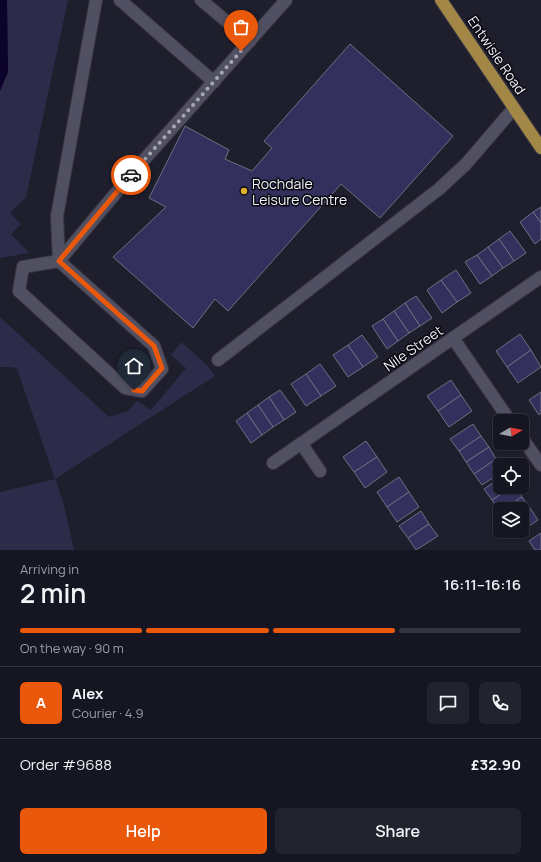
<!DOCTYPE html>
<html lang="en">
<head>
<meta charset="utf-8">
<style>
  :root { --surface:#161622; --page:#23232f; --text:#f1f3f6; --muted:#9e9fa5; --line:#353540; --accent:#ea580c }
  body { margin:0; font-family:Manrope,sans-serif; background:var(--page); color:var(--text); height:100vh; display:flex; flex-direction:column; font-size:15px; white-space:nowrap }
  * { box-sizing:border-box; margin:0 }
  p { font-size:13px; color:var(--muted) }
  .icon { flex:none; width:22px; height:22px; fill:none; stroke:currentColor; stroke-width:2; stroke-linecap:round; stroke-linejoin:round }
  .map { position:relative; height:550px; overflow:hidden }
  .drawer { display:flex; flex-direction:column; background:var(--surface); flex:1 }
  .drawer>* { flex:none }
  .needle { width:26px; rotate:81deg }
  .tools { position:absolute; left:493px; top:414px; display:grid; gap:8px }
  .tools a { display:grid; place-items:center; width:36px; height:36px; border-radius:6px; background:var(--surface); box-shadow:0 1px 3px #0004,0 0 0 1px var(--line); font-size:20px }
  .pin { position:absolute; display:grid; place-items:center; width:34px; height:34px; color:#fff; margin:-41px -17px; border-radius:50% 50% 50% 0; rotate:-45deg; box-shadow:0 0 4px #0007 }
  .pin .icon { rotate:45deg }
  .courier { position:absolute; display:grid; place-items:center; width:40px; height:40px; margin:-20px; border:3px solid #ea580c; border-radius:50%; background:#fff; color:#222; box-shadow:0 1px 5px #0007 }
  .summary em { font-style:normal; font-weight:600 }
  .summary div { display:flex; flex-direction:column-reverse }
  .summary { display:flex; align-items:center; justify-content:space-between; height:68px; padding:0 20px }
  h1 { font-size:26px; font-weight:600; line-height:30px }
  .bar { display:grid; grid-template-columns:repeat(4,1fr); gap:6px 4px; align-content:center; height:48px; padding:0 20px }
  .bar i { height:5px; border-radius:3px; background:var(--line) }
  .bar .active { background:var(--accent) }
  .bar p { grid-column:span 4 }
  .line { display:flex; align-items:center; gap:10px; padding:0 20px; border-top:1px solid var(--line) }
  .line div { flex:1 }
  .round { display:grid; place-items:center; flex:none; width:42px; height:42px; border-radius:6px; background:var(--page) }
  .primary-button { display:flex; gap:8px; margin-top:auto; padding:8px 20px }
  .primary-button a { flex:1; height:46px; border-radius:6px; background:var(--accent); color:#fff; font-size:16px; font-weight:600; line-height:46px; text-align:center }
  .primary-button a+a { background:var(--page); color:var(--text) }
  .map>svg:first-child { display:block }
  .green { fill:#2d2b4a }
  .water { fill:#0c032c }
  .building { fill:#34305e; stroke:#6f6f81 }
  .lines { fill:none; stroke-linecap:round; stroke-linejoin:round }
  .minor-casing { stroke:#383743; stroke-width:14 }
  .major-casing { stroke:#383743; stroke-width:14 }
  .minor { stroke:#505062; stroke-width:12 }
  .major { stroke:#a28746; stroke-width:12 }
  .done { stroke:#a8a8b4; stroke-width:4; stroke-dasharray:0 7.2 }
  .route { stroke:#ea580c; stroke-width:5 }
  .poi-dot { fill:#deb133; stroke:#09090f; stroke-width:1.5 }
  .labels { text-anchor:middle; dominant-baseline:central; stroke-width:3; stroke-linejoin:round; paint-order:stroke }
  .street-label { font-size:14px; fill:#f2f2fd; stroke:#09090f }
  .poi-label { font-size:14px; fill:#f2f2fd; stroke:#09090f; text-anchor:start }
</style>
</head>
<body>
<div class="map">
<svg width="541" height="550" viewBox="0 0 541 550">
  <rect width="100%" height="100%" fill="#1e1e2d"/>
  <g class="green">
    <polygon points="7,0 68,0 26,197 10,213 21,224 11,234 29,253 0,258 0,91 8,72"/>
    <polygon points="0,317 109,417 128,411 137,401 151,410 186,368 171,355 181,342 207,365 215,376 55,479 63,501 74,550 0,550 0,492 55,479 17,369 13,367 0,367"/>
  </g>
  <polygon class="water" points="0,0 7,0 8,72 0,91"/>
  <g class="building">
    <polygon points="350,44 453,136 380,218 341,184 228,311 215,299 193,328 113,257 166,207 149,198 185,126 229,150 225,159 252,171 272,148 264,141"/>
    <polygon points="541,207 541,223 533,212"/>
    <polygon points="533,212 541,223 541,239 535,244 520,222"/>
    <polygon points="510,231 526,253 514,261 499,239"/>
    <polygon points="499,239 514,261 503,268 488,247"/>
    <polygon points="488,247 503,268 492,276 477,255"/>
    <polygon points="477,255 492,276 480,284 465,262"/>
    <polygon points="456,270 471,293 457,302 441,280"/>
    <polygon points="441,280 457,302 442,313 427,290"/>
    <polygon points="416,296 432,318 420,326 405,303"/>
    <polygon points="405,303 420,326 409,333 394,311"/>
    <polygon points="394,311 409,333 398,341 383,319"/>
    <polygon points="383,319 398,341 387,349 372,326"/>
    <polygon points="520,334 531,350 507,367 496,351"/>
    <polygon points="362,335 378,357 363,367 348,345"/>
    <polygon points="348,345 363,367 348,377 333,355"/>
    <polygon points="531,350 541,367 518,383 507,367"/>
    <polygon points="320,364 336,386 321,396 306,374"/>
    <polygon points="306,374 321,396 306,406 291,384"/>
    <polygon points="451,380 461,395 438,411 427,396"/>
    <polygon points="280,390 296,412 284,420 269,397"/>
    <polygon points="541,392 541,413 539,415 529,400"/>
    <polygon points="461,395 472,411 449,427 438,411"/>
    <polygon points="269,397 284,420 273,427 258,405"/>
    <polygon points="258,405 273,427 262,435 247,413"/>
    <polygon points="247,413 262,435 251,443 236,421"/>
    <polygon points="473,424 481,436 459,451 450,439"/>
    <polygon points="481,436 489,447 466,462 459,451"/>
    <polygon points="366,441 377,457 354,472 343,457"/>
    <polygon points="489,447 496,459 474,474 466,462"/>
    <polygon points="377,457 387,472 365,488 354,472"/>
    <polygon points="496,459 501,465 500,473 482,485 474,474"/>
    <polygon points="399,477 409,492 387,507 377,492"/>
    <polygon points="500,478 500,487 512,487 492,500 484,489"/>
    <polygon points="512,487 516,487 522,497 504,509 500,509 500,512 492,500"/>
    <polygon points="409,492 419,507 397,522 387,507"/>
    <polygon points="522,497 530,508 522,514 522,509 504,509"/>
    <polygon points="530,508 538,520 522,531 522,514"/>
    <polygon points="421,511 429,524 408,538 399,526"/>
    <polygon points="429,524 438,536 416,550 408,538"/>
    <polygon points="541,533 541,550 535,550 529,541"/>
  </g>
  <g class="lines">
    <defs>
      <g id="minor">
        <polyline points="96,0 57,216 59,261 154,346 162,369 142,391 125,388 19,291 23,267 59,261 135,170 286,0"/>
        <polyline points="120,0 214,82"/>
        <polyline points="201,0 250,41"/>
        <polyline points="453,338 510,421"/>
        <polyline points="218,360 439,189 466,164 514,108"/>
        <polyline points="522,438 541,465"/>
        <polyline points="301,443 320,471"/>
        <polyline points="273,463 541,277"/>
      </g>
      <polyline id="major" points="441,0 541,148"/>
    </defs>
    <use href="#minor" class="minor-casing"/>
    <use href="#major" class="major-casing"/>
    <use href="#minor" class="minor"/>
    <use href="#major" class="major"/>
  </g>
  <g class="lines">
    <polyline class="done" points="131,175 241,51"/>
    <polyline class="route" points="131,175 59,261 154,346 162,368 142,391 134,390"/>
  </g>
  <circle class="poi-dot" cx="244" cy="191" r="4"/>
  <g class="labels">
    <g class="street-label">
      <text transform="translate(497 55) rotate(56)">Entwisle Road</text>
      <text transform="translate(413 348) rotate(-35)">Nile Street</text>
    </g>
    <g class="poi-label">
      <text x="252" y="183">Rochdale<tspan x="252" dy="16">Leisure Centre</tspan></text>
    </g>
  </g>
</svg>
<div class="tools">
<a><svg class="needle" viewBox="-14 -14 28 28"><path d="M0-13l5 13h-10z" fill="#e53935"/><path d="M0 13l5-13h-10z" fill="#9e9fa5"/></svg></a>
<a><svg class="icon" aria-label="locate" viewBox="0 0 24 24"><circle cx="12" cy="12" r="6"/><path d="M12 2v4M12 18v4M2 12h4M18 12h4"/></svg></a>
<a><svg class="icon" aria-label="layers" viewBox="0 0 24 24"><path d="M12 4l9 5-9 5-9-5zM3 14l9 5 9-5"/></svg></a>
</div>
<div class="pin" style="left:241px;top:51px;background:#ea580c"><svg class="icon" aria-label="bag" viewBox="0 0 24 24"><path d="M5 8h14l-1 12H6zM9 8a3 3 0 0 1 6 0"/></svg></div>
<div class="pin" style="left:134px;top:390px;background:#1f2937"><svg class="icon" aria-label="home" viewBox="0 0 24 24"><path d="M3 11l9-7 9 7M6 9v11h12V9"/></svg></div>
<div class="courier" style="left:131px;top:175px"><svg class="icon" aria-label="car" viewBox="0 0 24 24"><path d="M5 17H2v-5l4-1 3-4h7l3 4 3 1v5h-3M9 17h6M6 11h13"/><circle cx="7" cy="17" r="2"/><circle cx="17" cy="17" r="2"/></svg></div>
</div>
<section class="drawer">
<div class="summary"><div><h1>2 min</h1><p>Arriving in</p></div><em>16:11–16:16</em></div>
<div class="bar"><i class="active"></i><i class="active"></i><i class="active"></i><i></i><p>On the way · 90 m</p></div>
<div class="line" style="height:72px"><b class="round" style="background:var(--accent);color:#fff">A</b><div><b>Alex</b><p>Courier · 4.9</p></div><a class="round"><svg class="icon" aria-label="chat" viewBox="0 0 24 24"><path d="M4 5h16v11H9l-5 4z"/></svg></a><a class="round"><svg class="icon" aria-label="phone" viewBox="0 0 24 24"><path d="M5 4h4l2 5-3 2q2 4 5 5l2-3 5 2v4C11 20 4 13 5 4z"/></svg></a></div>
<div class="line" style="height:52px"><div>Order #9688</div><b>£32.90</b></div>
<div class="primary-button"><a>Help</a><a>Share</a></div>
</section>
</body>
</html>
